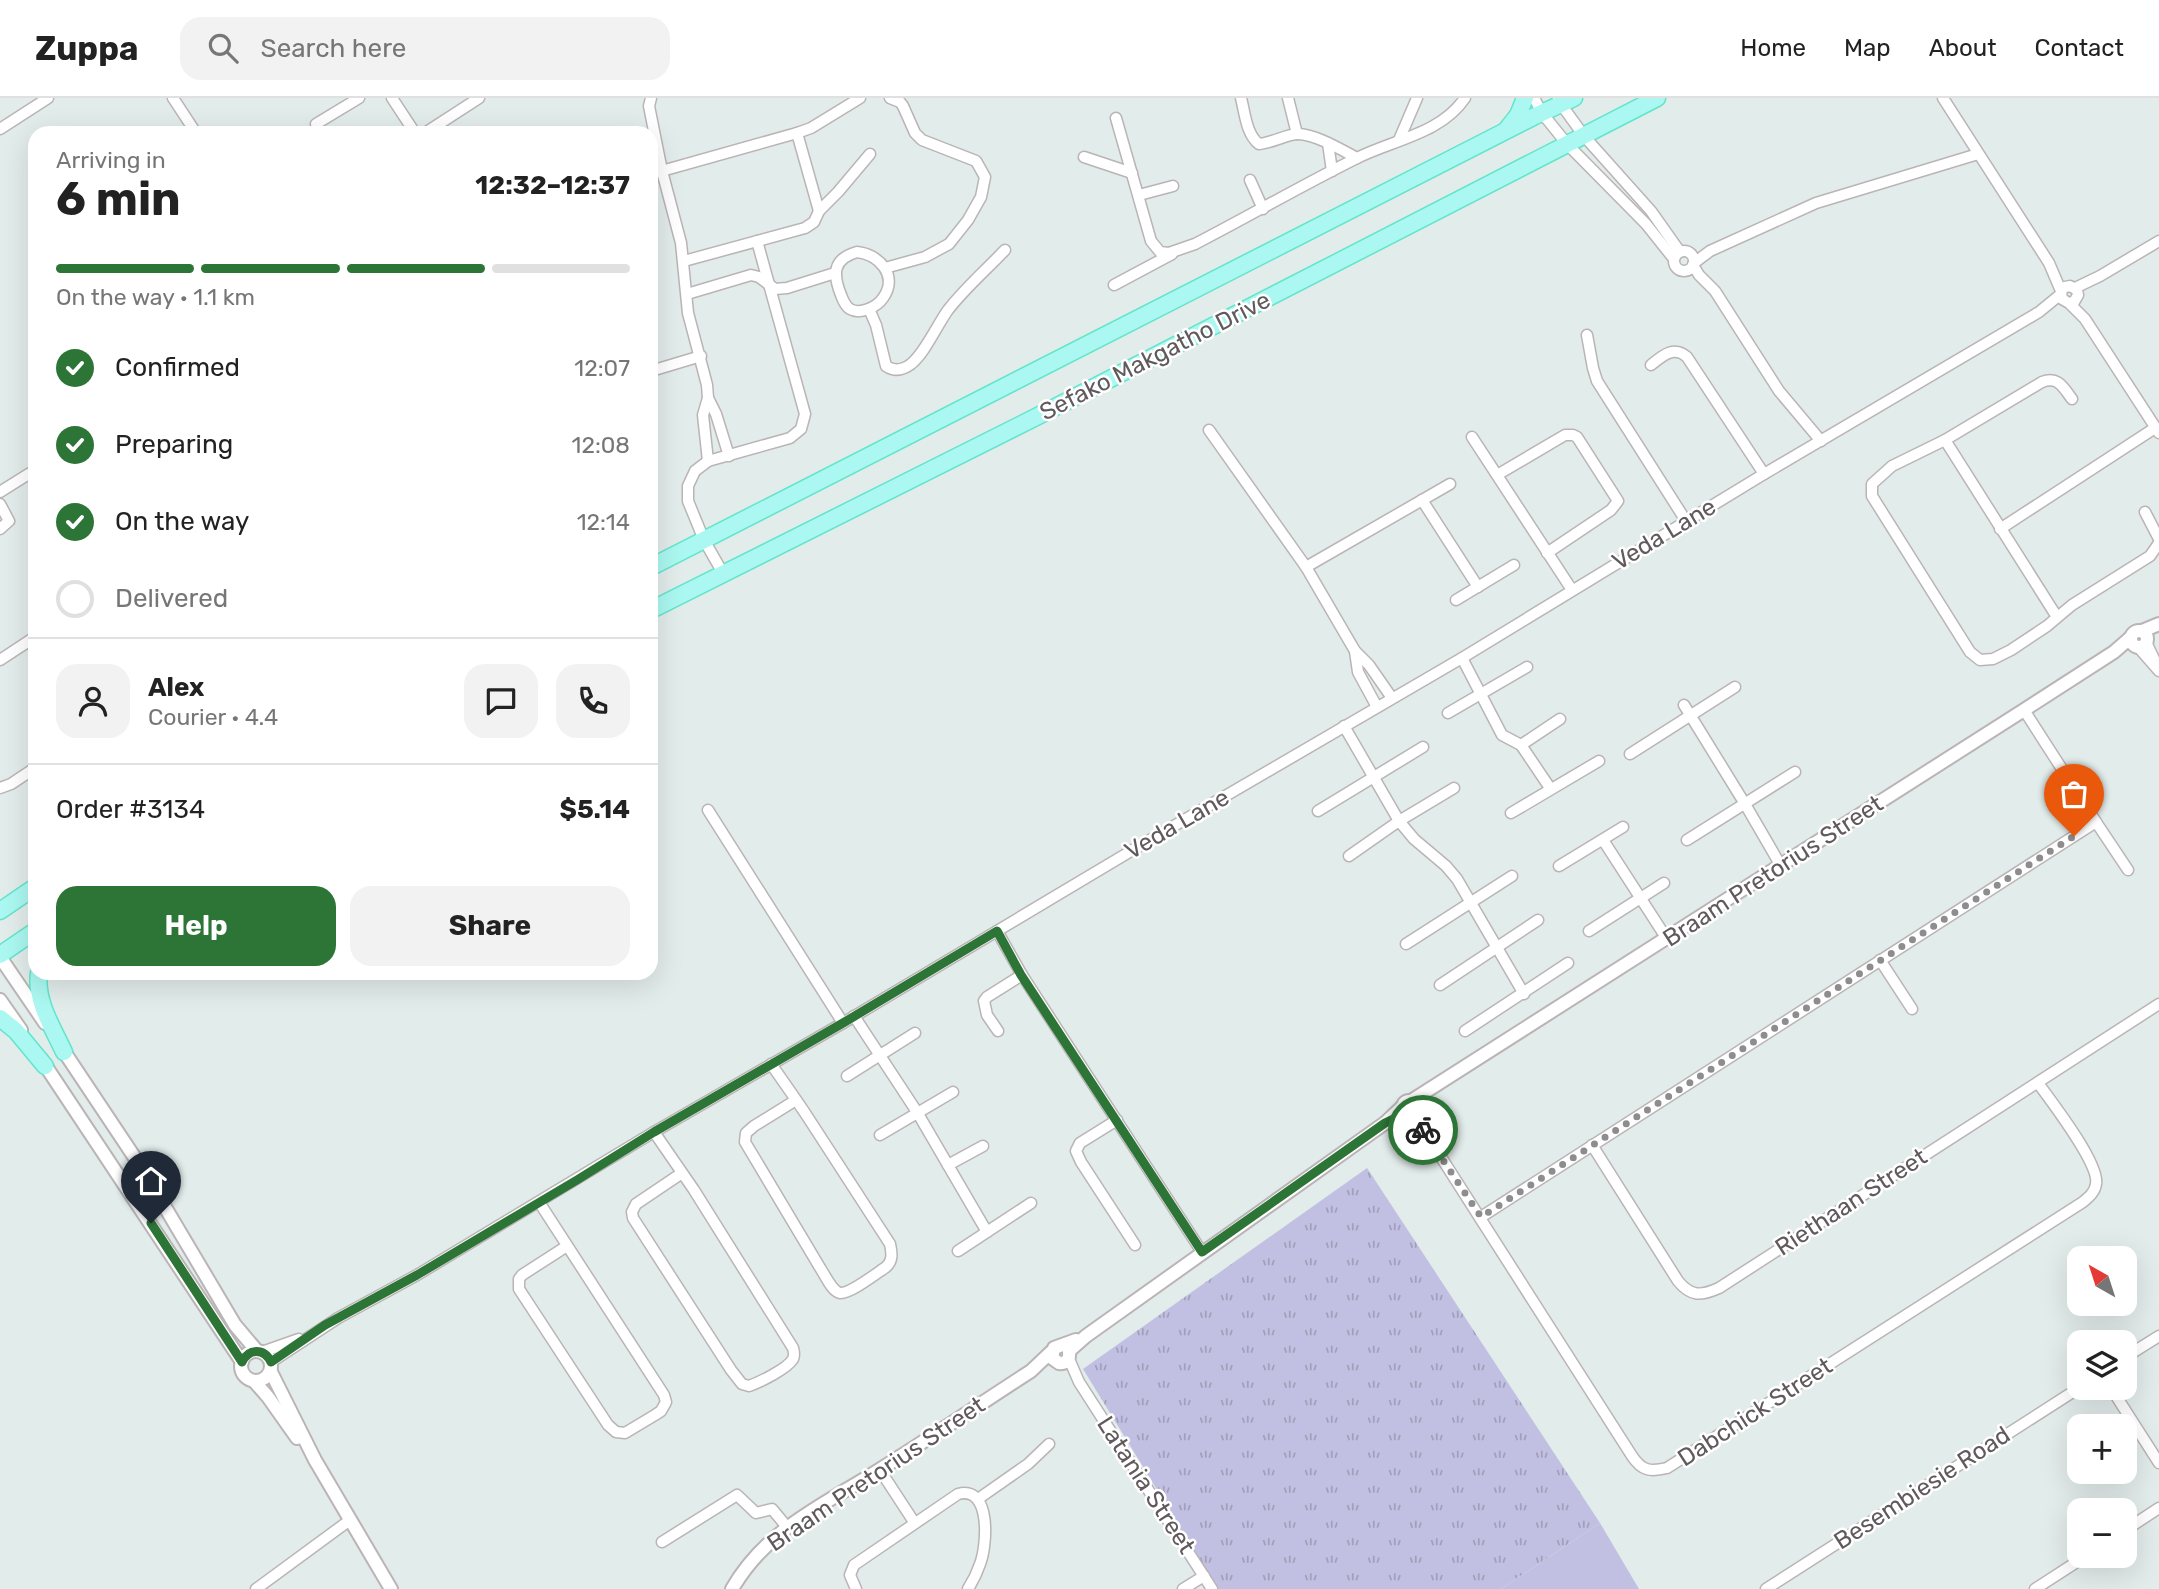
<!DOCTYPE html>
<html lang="en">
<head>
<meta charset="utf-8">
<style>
  :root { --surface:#fff; --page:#f2f2f2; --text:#222; --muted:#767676; --line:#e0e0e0; --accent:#2c7537 }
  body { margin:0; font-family:Rubik,sans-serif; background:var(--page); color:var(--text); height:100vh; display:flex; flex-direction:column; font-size:26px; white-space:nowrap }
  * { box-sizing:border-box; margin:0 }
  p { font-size:23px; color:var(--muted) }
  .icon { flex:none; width:38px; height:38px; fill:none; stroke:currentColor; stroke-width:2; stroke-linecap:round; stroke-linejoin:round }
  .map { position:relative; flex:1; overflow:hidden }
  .side { position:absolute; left:28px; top:28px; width:630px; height:854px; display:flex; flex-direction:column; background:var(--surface); border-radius:21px; box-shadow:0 7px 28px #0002 }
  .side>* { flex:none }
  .needle { width:46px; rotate:321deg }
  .controls { position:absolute; left:2067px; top:1148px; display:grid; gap:14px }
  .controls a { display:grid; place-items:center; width:70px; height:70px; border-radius:14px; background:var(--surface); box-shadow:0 7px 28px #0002; font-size:35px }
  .pin { position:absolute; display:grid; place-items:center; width:60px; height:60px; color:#fff; margin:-72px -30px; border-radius:50% 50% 50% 0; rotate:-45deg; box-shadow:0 0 7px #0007 }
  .pin .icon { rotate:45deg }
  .courier { position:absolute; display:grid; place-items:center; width:70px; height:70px; margin:-35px; border:5px solid #2c7537; border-radius:50%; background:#fff; color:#222; box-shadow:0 2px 9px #0007 }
  .head em { font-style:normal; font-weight:700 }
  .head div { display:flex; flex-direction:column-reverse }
  .head { display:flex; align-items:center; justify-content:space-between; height:119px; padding:0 28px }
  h1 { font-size:46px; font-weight:700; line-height:52px }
  .bar { display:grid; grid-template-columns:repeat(4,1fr); gap:10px 7px; align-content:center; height:84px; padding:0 28px }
  .bar i { height:9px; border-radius:5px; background:var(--line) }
  .bar .on { background:var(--accent) }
  .bar p { grid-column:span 4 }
  .line { display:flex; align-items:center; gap:18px; padding:0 28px; border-top:2px solid var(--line) }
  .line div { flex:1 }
  .round { display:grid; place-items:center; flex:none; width:74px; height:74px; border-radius:21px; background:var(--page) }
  ol { padding:0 28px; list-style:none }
  li { display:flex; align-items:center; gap:21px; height:77px }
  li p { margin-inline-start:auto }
  li .icon { padding:7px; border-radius:50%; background:var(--accent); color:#fff; stroke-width:4 }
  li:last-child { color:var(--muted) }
  li i { width:38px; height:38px; border:4px solid var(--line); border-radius:50% }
  .cta { display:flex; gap:14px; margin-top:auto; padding:14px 28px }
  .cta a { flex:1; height:80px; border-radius:21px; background:var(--accent); color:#fff; font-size:28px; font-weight:700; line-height:80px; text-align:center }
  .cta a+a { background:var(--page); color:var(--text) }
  header { display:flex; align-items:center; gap:42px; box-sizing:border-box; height:98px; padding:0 35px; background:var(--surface); border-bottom:2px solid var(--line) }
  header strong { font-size:33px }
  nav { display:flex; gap:38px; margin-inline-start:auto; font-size:24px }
  .search { width:490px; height:63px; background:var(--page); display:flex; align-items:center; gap:18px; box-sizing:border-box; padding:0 24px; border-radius:21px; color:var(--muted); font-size:26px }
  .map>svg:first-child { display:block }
  .grass { fill:url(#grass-tufts) }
  .garden { fill:#c2c0e2 }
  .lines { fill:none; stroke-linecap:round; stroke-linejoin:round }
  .minor-casing { stroke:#bbb4b7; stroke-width:13 }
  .tertiary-casing { stroke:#bbb4b7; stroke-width:16 }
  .primary-casing { stroke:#61e5ca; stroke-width:19 }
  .minor { stroke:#fff; stroke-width:10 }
  .tertiary { stroke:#fff; stroke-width:12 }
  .primary { stroke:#aaf8f1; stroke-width:16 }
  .done { stroke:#8e8d8e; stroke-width:7; stroke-dasharray:0 12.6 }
  .route { stroke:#2c7537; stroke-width:9 }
  .labels { text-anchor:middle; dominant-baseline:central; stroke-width:5; stroke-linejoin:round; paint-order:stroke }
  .street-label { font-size:24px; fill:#615a5d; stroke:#fff }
</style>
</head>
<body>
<header>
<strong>Zuppa</strong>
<div class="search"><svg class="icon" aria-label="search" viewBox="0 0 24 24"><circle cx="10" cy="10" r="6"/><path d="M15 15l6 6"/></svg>Search here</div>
<nav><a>Home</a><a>Map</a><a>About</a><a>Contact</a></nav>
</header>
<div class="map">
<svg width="2159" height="1491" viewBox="0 0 2159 1491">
  <defs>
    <pattern id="grass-tufts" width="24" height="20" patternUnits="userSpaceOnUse" patternTransform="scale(1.75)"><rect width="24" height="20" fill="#c2c0e2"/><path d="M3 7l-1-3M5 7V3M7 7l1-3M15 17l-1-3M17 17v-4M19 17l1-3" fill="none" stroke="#a19fba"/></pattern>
  </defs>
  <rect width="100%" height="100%" fill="#e2ecea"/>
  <polygon class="grass" points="1367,1070 1600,1425 1501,1491 1218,1491 1083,1271"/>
  <polygon class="garden" points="1600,1425 1639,1491 1501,1491"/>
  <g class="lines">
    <defs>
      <g id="minor">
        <polyline points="173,0 196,35"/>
        <polyline points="392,0 415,35"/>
        <polyline points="651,0 649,8 662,73 681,145 688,215 707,287 708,300 703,317 708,363"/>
        <path d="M 1241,0 C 1245,15 1246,36 1259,46 C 1272,45 1287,36 1298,36 C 1315,36 1342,52 1357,60"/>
        <polyline points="1288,0 1297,36"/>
        <polyline points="1534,0 1542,15 1567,46 1646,126 1674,161"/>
        <polyline points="1943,0 2049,165 2061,193"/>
        <polyline points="1558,2 1584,38 1651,113 1680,154"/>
        <path d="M 1116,20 L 1151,143 L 1160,154 L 1169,155 L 1195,146 C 1249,118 1301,88 1355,61 C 1392,42 1441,36 1465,0"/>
        <polyline points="316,26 359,0"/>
        <polyline points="0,31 48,0"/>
        <polyline points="425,35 479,0"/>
        <polyline points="797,35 811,30 860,0"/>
        <polyline points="1399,42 1417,0"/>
        <polyline points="1328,45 1332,73"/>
        <polyline points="1084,59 1132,75"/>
        <polyline points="651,76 797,35 819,113"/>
        <polyline points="1250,82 1263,111"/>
        <polyline points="1139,97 1173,88"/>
        <circle cx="1684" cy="163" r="10"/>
        <path d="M 857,154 C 879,156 899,178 883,200 C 877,209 860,217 850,211 C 845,208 843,202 841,197 C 833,177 832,161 857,154 Z"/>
        <polyline points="684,163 805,130 814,124 819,113 838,94 870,56"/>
        <polyline points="1694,165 1710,153 1816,105 1978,56"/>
        <polyline points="1693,167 1699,177 1715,193 1779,293 1821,343"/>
        <polyline points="885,170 925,159 949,146 968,122 981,99 985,79 976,63 922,42 915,35 903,8 900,4 890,0"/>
        <polyline points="1114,187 1172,156"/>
        <polyline points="2075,190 2100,178 2159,143"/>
        <polyline points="687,196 751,177 759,179 775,191 787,190 835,175"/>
        <polyline points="2069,205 2074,204 2078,197 2077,192 2070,188 2065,189 2061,193 2062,201 2069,205 2085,221 2159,335"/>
        <path d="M 869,211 L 876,227 L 886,268 C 895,274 903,272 911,266 C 925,255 937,227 948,212 C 965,190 986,172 1005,152"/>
        <polyline points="1587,237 1593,270 1597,283 1686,423"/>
        <path d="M 1651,267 C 1662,258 1674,247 1687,259 L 1764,376"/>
        <polyline points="651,273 701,258"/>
        <polyline points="708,300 716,316 729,358"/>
        <path d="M 2072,301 C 2063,289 2058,278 2042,284 L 1945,342 L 1892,368 L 1872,386 L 1872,398 L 1970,554 L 1980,562 L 1993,561 L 2011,552 L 2047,528 L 2072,507 L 2150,458 L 2159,445"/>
        <polyline points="1209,332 1306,469 1355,553 1369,567 1392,600"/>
        <polyline points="1472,339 1572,492"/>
        <polyline points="1945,342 2057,519"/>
        <polyline points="1497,377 1565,337 1573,337 1577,339 1618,403 1611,412 1547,455"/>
        <polyline points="0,394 35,372"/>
        <polyline points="1422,402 1478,489"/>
        <polyline points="0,406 9,423 0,431"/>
        <polyline points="2145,414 2159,441"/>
        <polyline points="2000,431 2155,330"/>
        <polyline points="1306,469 1450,386"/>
        <polyline points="724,477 704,442 688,403 688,388 695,373 708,363 790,340 801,331 805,316 757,143"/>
        <polyline points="1456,502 1514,467"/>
        <polyline points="2146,544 2155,563"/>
        <polyline points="2138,549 2159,573"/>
        <polyline points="1355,553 1358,574 1377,609"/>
        <polyline points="1462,560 1502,637 1521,647 1550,690"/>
        <polyline points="0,562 35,539"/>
        <polyline points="1684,607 1745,706 1781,768"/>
        <polyline points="1448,615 1527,569"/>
        <polyline points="1344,628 1399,723 1414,741 1446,768 1457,781 1524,896"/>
        <polyline points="1521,647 1560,621"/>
        <polyline points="1630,656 1735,589"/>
        <polyline points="0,690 11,686 35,670"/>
        <polyline points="708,712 843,925"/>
        <polyline points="1318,713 1423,649"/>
        <polyline points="1511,715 1599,663"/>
        <polyline points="2096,724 2128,772"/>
        <polyline points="1603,742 1667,841"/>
        <polyline points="1687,742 1795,674"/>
        <polyline points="1349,758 1399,723 1454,690"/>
        <polyline points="1559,768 1623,729"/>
        <polyline points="997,833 1022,877 1202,1154"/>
        <polyline points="1589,833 1664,785"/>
        <polyline points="1406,846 1512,778"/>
        <polyline points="1880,862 1912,911"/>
        <polyline points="1440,887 1538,822"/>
        <polyline points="854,918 917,1014 987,1134"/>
        <polyline points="998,933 987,917 984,903 987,899 1022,877"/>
        <polyline points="1465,933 1568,865"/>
        <path d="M 771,966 C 783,983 795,1000 807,1018 L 890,1146 C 892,1155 893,1163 886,1169 C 877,1175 850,1196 840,1195 C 832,1193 826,1179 822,1173 L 745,1044 L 746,1035 L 754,1028 L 796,1002"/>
        <polyline points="847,978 915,935"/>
        <path d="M 1415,1012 L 1425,1034 L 1632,1358 C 1642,1373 1650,1374 1667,1370 L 2083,1104 C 2089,1099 2095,1094 2096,1086 C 2100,1066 2051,1003 2038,985"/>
        <polyline points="1117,1022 1080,1045 1076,1053 1081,1064 1135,1147"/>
        <path d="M 654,1034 L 694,1092 L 793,1250 C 794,1254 795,1257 793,1261 C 787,1271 760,1284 749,1288 L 742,1286 L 731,1272 L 633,1120 L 632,1114 L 636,1106 L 682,1075"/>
        <polyline points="880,1037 953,994"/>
        <path d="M 1592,1047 L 1678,1183 C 1691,1199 1701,1198 1719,1190 L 2159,906"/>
        <polyline points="948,1067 983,1048"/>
        <polyline points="539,1104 664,1297 666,1304 661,1313 655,1317 625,1335 616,1334 608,1327 519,1191 519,1181 522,1177 567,1148"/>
        <polyline points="1481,1119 2096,724 2024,612"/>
        <polyline points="958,1153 1031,1105"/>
        <polyline points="262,1254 299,1241"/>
        <polyline points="2124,1260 2159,1238"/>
        <polyline points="1069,1261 1079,1284 1212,1491"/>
        <polyline points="271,1264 338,1220 417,1177 654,1034 843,925 1131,753 1462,560 1764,376 2039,214 2061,196"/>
        <polyline points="2111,1290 2159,1365"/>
        <polyline points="880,1372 914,1424"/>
        <polyline points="978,1401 1028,1366 1049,1346"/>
        <polyline points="2124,1433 2159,1410"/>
        <polyline points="662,1444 737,1397 756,1415 772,1411 787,1429"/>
        <polyline points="256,1491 350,1422"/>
        <path d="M 856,1491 L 850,1477 L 854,1467 L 958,1396 C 992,1387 987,1448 980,1466 C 977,1475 973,1483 968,1491"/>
        <polyline points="1183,1491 1204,1478"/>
        <polyline points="1766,1491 2079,1290"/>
        <polyline points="2035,1491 2086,1458"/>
      </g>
      <g id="tertiary">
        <circle cx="2139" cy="541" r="8"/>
        <polyline points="2142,533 2159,526"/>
        <polyline points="0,859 45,925"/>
        <polyline points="0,902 21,932"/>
        <polyline points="59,946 143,1072 235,1227 257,1253"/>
        <polyline points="41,961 242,1264"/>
        <circle cx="1409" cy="1009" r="6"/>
        <polyline points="1411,1003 2024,612 2114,554 2130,540"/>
        <circle cx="256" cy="1268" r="15"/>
        <polyline points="1069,1253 1086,1238 1385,1025 1402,1009"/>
        <path d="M 1069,1253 C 1070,1260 1067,1266 1059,1265 L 1052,1260 L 1054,1250 L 1076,1242"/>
        <polyline points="271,1274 315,1362 391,1491"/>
        <polyline points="254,1283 268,1299 297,1340"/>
        <path d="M 732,1491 C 767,1431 822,1408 879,1372 C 930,1340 980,1306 1031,1273 L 1051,1254"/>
      </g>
      <g id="primary">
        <polyline points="1507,31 1518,17 1525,0"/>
        <polyline points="651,469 1533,19 1574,0"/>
        <polyline points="651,512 1036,319 1657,0"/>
        <polyline points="0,813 35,789"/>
        <polyline points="0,857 35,833"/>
        <path d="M 39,875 C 35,903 53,930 64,954"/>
        <polyline points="0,920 16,933 45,968"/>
      </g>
    </defs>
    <use href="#minor" class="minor-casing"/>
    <use href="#tertiary" class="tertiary-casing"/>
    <use href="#primary" class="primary-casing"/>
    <use href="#minor" class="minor"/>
    <use href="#tertiary" class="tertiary"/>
    <use href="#primary" class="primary"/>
  </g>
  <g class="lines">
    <polyline class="done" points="1423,1032 1481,1119 2074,738"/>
    <path class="route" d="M 151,1125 L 242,1264 C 249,1250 264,1250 271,1264 L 325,1227 L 417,1177 L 577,1082 L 654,1034 L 843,925 L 997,833 L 1021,877 L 1202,1154 L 1385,1025 L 1406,1015 L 1423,1032"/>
  </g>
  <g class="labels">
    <g class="street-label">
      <text transform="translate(1155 258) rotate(-27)">Sefako Makgatho Drive</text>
      <text transform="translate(1664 436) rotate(-31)">Veda Lane</text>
      <text transform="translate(1177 726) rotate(-30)">Veda Lane</text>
      <text transform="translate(1773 773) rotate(-33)">Braam Pretorius Street</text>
      <text transform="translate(1851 1104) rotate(-33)">Riethaan Street</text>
      <text transform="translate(1755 1314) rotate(-33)">Dabchick Street</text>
      <text transform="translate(876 1376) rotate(-34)">Braam Pretorius Street</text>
      <text transform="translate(1146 1387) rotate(57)">Latania Street</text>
      <text transform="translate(1922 1390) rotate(-33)">Besembiesie Road</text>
    </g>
  </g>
</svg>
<div class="controls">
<a><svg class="needle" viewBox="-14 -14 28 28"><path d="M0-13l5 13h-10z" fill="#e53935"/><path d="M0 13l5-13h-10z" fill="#767676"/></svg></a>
<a><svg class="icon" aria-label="layers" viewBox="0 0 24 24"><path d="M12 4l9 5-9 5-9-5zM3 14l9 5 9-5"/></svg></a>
<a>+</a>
<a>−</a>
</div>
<div class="pin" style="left:2074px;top:738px;background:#ea580c"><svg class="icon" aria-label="bag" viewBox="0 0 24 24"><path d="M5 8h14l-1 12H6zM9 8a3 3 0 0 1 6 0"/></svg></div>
<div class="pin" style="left:151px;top:1125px;background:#1f2937"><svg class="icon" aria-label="home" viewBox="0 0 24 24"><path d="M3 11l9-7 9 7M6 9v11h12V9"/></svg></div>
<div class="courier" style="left:1423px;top:1032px"><svg class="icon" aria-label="bike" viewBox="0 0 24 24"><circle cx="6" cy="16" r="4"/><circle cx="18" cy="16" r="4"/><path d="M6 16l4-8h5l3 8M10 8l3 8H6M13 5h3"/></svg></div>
<section class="side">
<div class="head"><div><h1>6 min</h1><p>Arriving in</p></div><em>12:32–12:37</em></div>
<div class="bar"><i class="on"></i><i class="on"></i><i class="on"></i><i></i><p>On the way · 1.1 km</p></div>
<ol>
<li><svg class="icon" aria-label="check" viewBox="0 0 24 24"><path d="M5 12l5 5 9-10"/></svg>Confirmed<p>12:07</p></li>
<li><svg class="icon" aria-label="check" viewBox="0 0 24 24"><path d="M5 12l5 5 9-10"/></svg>Preparing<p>12:08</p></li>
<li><svg class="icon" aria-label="check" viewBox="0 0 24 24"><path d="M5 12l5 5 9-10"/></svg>On the way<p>12:14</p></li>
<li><i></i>Delivered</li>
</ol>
<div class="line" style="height:126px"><a class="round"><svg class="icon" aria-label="person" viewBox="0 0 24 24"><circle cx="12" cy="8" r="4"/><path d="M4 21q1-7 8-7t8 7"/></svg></a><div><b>Alex</b><p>Courier · 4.4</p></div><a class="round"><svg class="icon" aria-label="chat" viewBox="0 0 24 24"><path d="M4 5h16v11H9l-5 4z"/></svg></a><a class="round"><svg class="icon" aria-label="phone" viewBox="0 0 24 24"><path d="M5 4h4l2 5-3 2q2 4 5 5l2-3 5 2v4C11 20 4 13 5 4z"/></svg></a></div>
<div class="line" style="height:91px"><div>Order #3134</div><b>$5.14</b></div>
<div class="cta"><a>Help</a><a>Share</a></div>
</section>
</div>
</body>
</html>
